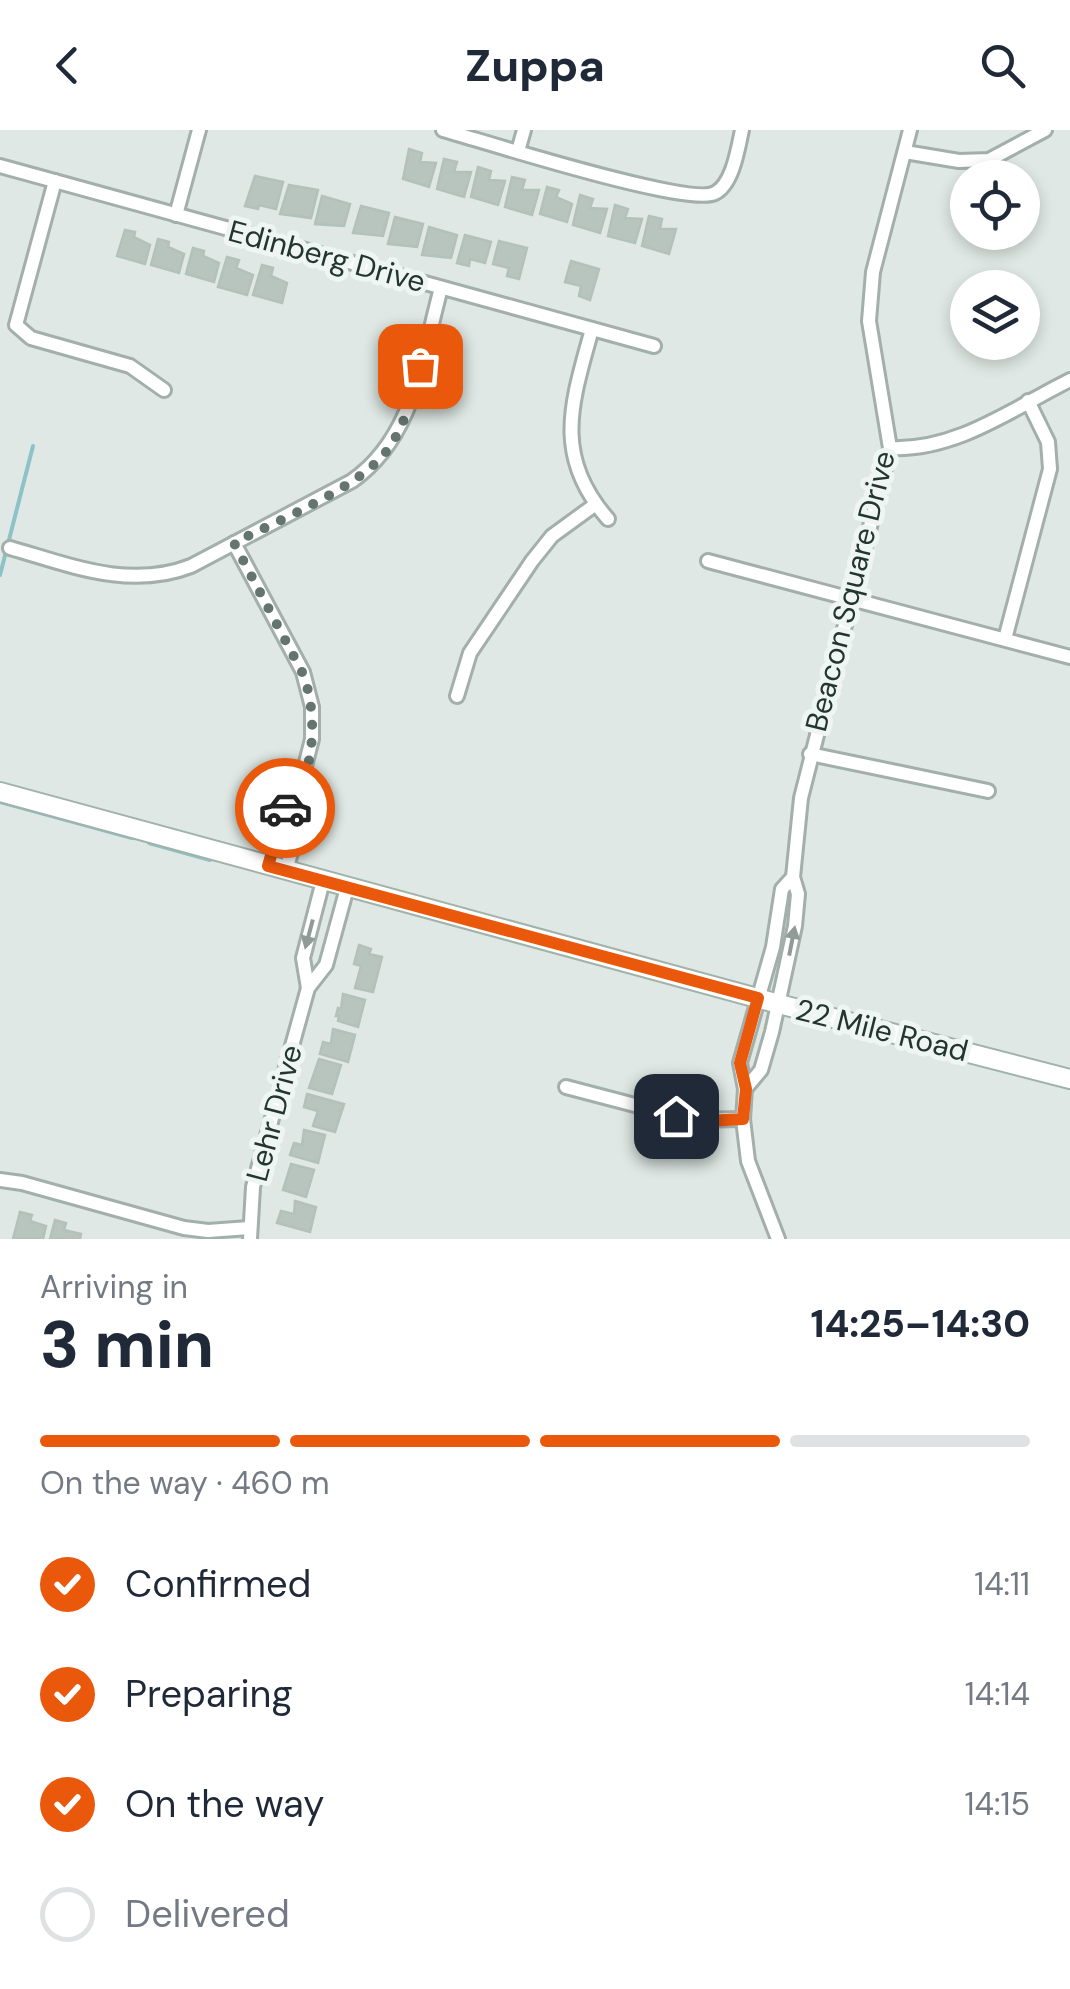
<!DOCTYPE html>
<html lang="en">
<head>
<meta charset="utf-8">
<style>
  :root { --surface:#fff; --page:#f6f6f7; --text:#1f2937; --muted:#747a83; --line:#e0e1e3; --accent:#ea580c }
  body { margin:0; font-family:"DM Sans",sans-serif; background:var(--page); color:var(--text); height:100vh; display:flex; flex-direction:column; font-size:38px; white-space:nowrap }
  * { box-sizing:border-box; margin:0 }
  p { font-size:32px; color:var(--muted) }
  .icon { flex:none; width:55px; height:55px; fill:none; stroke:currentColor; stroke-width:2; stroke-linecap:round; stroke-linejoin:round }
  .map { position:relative; height:1109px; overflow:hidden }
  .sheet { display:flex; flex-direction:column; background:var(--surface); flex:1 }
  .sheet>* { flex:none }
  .controls { position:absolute; left:950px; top:30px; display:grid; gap:20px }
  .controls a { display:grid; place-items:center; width:90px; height:90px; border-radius:50%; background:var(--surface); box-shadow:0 5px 15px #0003; font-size:50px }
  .pin { position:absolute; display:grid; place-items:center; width:85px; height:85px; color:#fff; margin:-42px; border-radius:20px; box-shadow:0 5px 15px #0006 }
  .courier { position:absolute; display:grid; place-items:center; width:100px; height:100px; margin:-50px; border:8px solid #ea580c; border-radius:50%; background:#fff; color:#222; box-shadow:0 2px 12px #0007 }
  .head em { font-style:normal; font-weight:800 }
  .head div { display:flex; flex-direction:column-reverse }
  .head { display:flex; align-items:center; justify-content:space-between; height:170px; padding:0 40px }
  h1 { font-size:65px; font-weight:800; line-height:75px }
  .bar { display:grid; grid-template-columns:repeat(4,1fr); gap:15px 10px; align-content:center; height:120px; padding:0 40px }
  .bar i { height:12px; border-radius:8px; background:var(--line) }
  .bar .on { background:var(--accent) }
  .bar p { grid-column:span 4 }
  ol { padding:0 40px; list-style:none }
  li { display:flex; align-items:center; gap:30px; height:110px }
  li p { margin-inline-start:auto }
  li .icon { padding:10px; border-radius:50%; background:var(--accent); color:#fff; stroke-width:4 }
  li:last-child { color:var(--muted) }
  li i { width:55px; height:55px; border:5px solid var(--line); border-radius:50% }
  header { display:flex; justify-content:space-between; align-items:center; height:130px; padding:0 40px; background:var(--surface); font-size:45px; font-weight:800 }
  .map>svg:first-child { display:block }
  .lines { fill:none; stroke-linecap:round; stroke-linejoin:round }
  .stream { stroke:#8dc2c7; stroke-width:4 }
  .building { fill:#b8c5bf; stroke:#b3c1ba; stroke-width:2.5 }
  .street-casing { stroke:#a3afaa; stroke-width:18 }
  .secondary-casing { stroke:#a0b2aa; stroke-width:22 }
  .street { stroke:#fff; stroke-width:12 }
  .secondary { stroke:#fff; stroke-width:18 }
  .oneway { fill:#909a97 }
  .done { stroke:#64746e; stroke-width:10; stroke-dasharray:0 18 }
  .route { stroke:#ea580c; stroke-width:12 }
  .labels { text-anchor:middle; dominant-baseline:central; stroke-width:10; stroke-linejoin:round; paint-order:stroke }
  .street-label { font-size:30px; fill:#22362f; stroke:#eff5f2 }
</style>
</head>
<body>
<header><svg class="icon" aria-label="back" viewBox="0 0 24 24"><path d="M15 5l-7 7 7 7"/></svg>Zuppa<svg class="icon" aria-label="search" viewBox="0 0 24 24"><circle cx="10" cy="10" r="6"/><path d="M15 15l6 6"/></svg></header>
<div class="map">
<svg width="1070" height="1109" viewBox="0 0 1070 1109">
  <rect width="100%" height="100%" fill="#dfe8e4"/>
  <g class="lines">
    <g class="stream">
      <polyline points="0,445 33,316"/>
      <polyline points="0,672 132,708"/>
      <polyline points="149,713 210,730"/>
    </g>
  </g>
  <g class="building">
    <polygon points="409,19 422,23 420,32 436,33 429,57 403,49"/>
    <polygon points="444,29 457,32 454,42 471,42 464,67 437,59"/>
    <polygon points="478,37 491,41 489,50 505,51 498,75 471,67"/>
    <polygon points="255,46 283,52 276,79 259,75 258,79 245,76"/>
    <polygon points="512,47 525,50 522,60 539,60 532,85 505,77"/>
    <polygon points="289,55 318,60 311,88 280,84"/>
    <polygon points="547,57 559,60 556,67 572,74 567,92 540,84"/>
    <polygon points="580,65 593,69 590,78 607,79 600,103 573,95"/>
    <polygon points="322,66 350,74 344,96 315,94"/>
    <polygon points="615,75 628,79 625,88 642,89 635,113 608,106"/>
    <polygon points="361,76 389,83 383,106 353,103"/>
    <polygon points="649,86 662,89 660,99 676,99 669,124 642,116"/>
    <polygon points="395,87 423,94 417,117 388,114"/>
    <polygon points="429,97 457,105 451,128 422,125"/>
    <polygon points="125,100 135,102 134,107 150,115 145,134 117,126"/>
    <polygon points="465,105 491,112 485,133 470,129 469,136 457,133"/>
    <polygon points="158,109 169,112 168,117 184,124 179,143 151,135"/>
    <polygon points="499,111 527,118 519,149 507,146 509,138 493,134"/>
    <polygon points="193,118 204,121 203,126 219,133 214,152 186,144"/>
    <polygon points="227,127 239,130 236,138 253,145 247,165 218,157"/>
    <polygon points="571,131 599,139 590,170 579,166 581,156 565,152"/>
    <polygon points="262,135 273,138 271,146 287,153 282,173 253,165"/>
    <polygon points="359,815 371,819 369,824 382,827 373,862 355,858 361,836 354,834"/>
    <polygon points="343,864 365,870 358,897 338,891 339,886 336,886 338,878 341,879"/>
    <polygon points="333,899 355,905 348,932 320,924 323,912 331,914"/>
    <polygon points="319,929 341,935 332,964 309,958"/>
    <polygon points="307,964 344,974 335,1002 313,996 318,981 304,977"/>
    <polygon points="304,1000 325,1005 318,1033 290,1025 294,1013 302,1015"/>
    <polygon points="291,1034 314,1040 306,1067 283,1060"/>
    <polygon points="295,1071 316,1077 310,1102 277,1093 281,1081 294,1084"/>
    <polygon points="20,1082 32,1085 30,1091 46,1096 43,1109 13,1109"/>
    <polygon points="55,1090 66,1093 64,1100 81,1104 80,1109 50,1109"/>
  </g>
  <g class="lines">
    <defs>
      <g id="street">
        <path d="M 443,0 C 483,11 689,77 715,63 C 733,54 738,18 742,0"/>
        <polyline points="518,21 524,0"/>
        <polyline points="905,22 959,31 989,30 1045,0"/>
        <polyline points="0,36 654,216"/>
        <polyline points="55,51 16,195 31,208 130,236 164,260"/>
        <polyline points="176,85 199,0"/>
        <path d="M 592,199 C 572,272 552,325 608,389"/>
        <path d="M 890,318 C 956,321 1012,279 1070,250"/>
        <polyline points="234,413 303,542 312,577 312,609 299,660 303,678 286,741"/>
        <path d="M 10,418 C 70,435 129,460 191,436 L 352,351 C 415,307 422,227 441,158"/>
        <polyline points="708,431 1070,527"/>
        <polyline points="1005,509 1050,339 1048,312 1028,271"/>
        <polyline points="457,566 470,523 532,431 552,406 596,374"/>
        <polyline points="810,624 988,661"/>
        <polyline points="268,736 287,673 299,660"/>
        <polyline points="308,858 303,828 323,751"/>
        <polyline points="566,957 692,990 743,989"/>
        <polyline points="745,959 761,940 772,902 795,796 798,764 793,747 801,668 890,318 869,191 873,142 910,0"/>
        <polyline points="0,1050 22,1053 184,1098 208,1101 249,1098"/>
        <polyline points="250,1109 253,1057 308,858 326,835 347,758"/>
        <polyline points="778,1109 748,1031 743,989 745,959 740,933 773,817 782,759 793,747"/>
      </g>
      <polyline id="secondary" points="0,662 779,874 1070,949"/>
    </defs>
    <use href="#street" class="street-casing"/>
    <use href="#secondary" class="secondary-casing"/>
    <use href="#street" class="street"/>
    <use href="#secondary" class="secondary"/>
  </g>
  <defs><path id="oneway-solid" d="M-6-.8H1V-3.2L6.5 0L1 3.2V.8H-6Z" transform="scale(2.5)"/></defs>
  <g class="oneway">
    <use href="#oneway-solid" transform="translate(309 804) rotate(105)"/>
    <use href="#oneway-solid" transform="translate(792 811) rotate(-79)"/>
  </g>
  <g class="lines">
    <path class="done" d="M 285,678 C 289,671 295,667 299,660 C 316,627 316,575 302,542 L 234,413 C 277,391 358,358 386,322 C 405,297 412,266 420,236"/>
    <polyline class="route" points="285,678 268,736 758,868 740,933 746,959 743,989 707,991 676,986"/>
  </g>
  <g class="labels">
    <g class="street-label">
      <text transform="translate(327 126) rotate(15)">Edinberg Drive</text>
      <text transform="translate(850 461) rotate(-76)">Beacon Square Drive</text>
      <text transform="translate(882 900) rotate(14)">22 Mile Road</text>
      <text transform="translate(274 983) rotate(-75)">Lehr Drive</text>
    </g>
  </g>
</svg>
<div class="controls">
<a><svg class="icon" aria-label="locate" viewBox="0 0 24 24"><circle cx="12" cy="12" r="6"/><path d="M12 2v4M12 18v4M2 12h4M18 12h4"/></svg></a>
<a><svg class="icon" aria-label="layers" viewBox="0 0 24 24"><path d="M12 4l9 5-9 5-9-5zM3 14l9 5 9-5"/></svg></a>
</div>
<div class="pin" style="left:420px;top:236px;background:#ea580c"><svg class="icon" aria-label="bag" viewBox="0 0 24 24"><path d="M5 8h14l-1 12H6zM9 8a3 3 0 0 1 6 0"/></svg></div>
<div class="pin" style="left:676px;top:986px;background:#1f2937"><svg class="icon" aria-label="home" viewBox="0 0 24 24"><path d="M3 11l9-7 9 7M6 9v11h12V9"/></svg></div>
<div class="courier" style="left:285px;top:678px"><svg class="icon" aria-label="car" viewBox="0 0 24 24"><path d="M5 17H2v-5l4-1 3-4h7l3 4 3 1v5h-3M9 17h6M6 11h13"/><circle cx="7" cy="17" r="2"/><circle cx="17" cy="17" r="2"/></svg></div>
</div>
<section class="sheet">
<div class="head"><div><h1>3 min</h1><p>Arriving in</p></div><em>14:25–14:30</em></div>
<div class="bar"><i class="on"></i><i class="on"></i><i class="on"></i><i></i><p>On the way · 460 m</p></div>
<ol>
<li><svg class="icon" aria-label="check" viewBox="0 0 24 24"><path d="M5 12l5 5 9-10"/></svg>Confirmed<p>14:11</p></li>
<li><svg class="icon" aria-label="check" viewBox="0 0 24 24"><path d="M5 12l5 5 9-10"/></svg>Preparing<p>14:14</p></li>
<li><svg class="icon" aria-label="check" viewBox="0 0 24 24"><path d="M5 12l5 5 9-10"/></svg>On the way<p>14:15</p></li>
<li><i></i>Delivered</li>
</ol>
</section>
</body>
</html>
